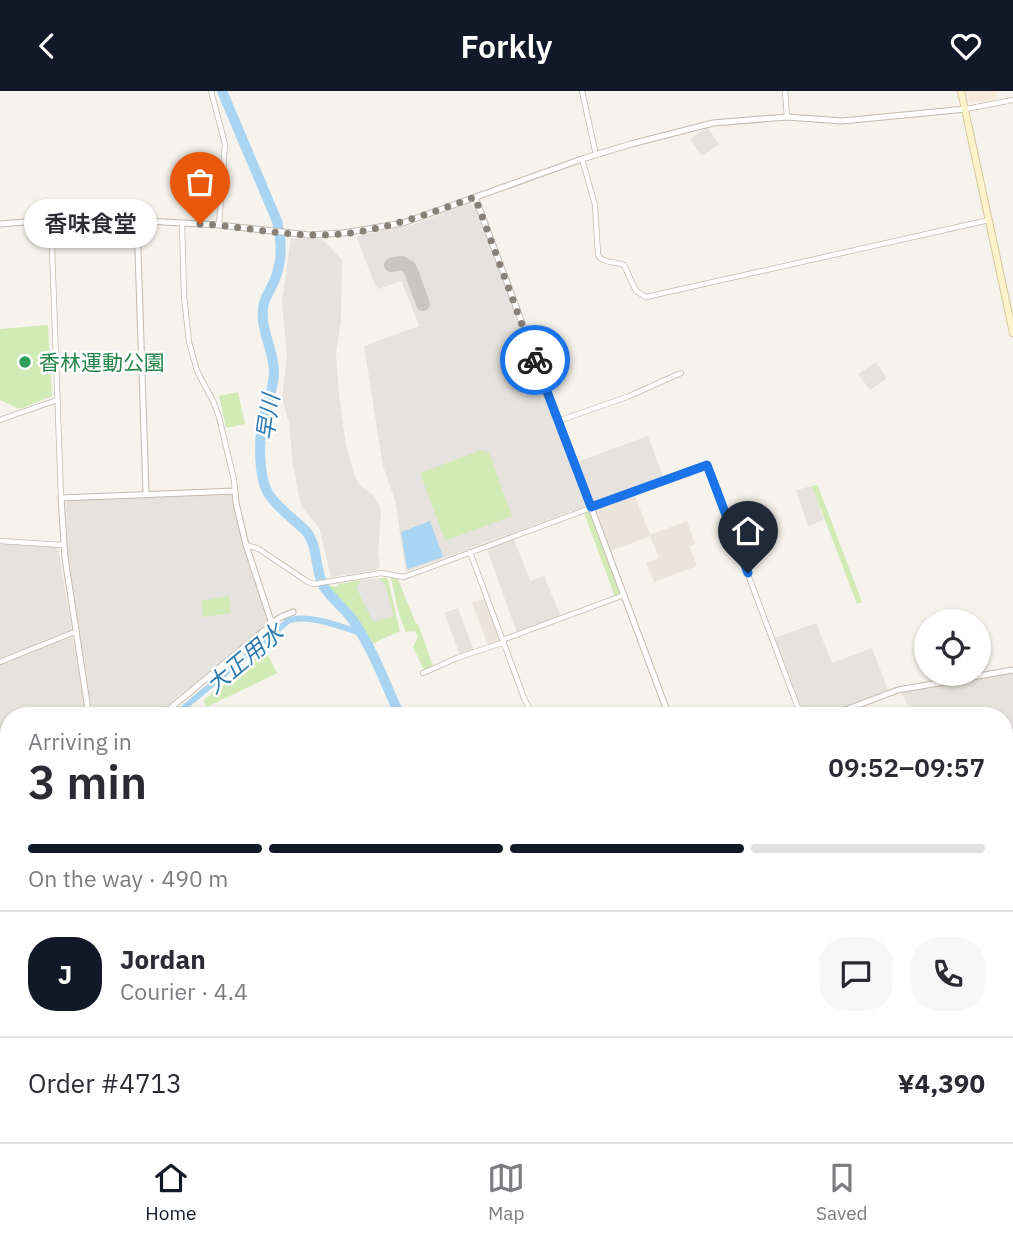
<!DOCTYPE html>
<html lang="en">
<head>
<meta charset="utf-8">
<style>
  :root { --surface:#fff; --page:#f7f7f7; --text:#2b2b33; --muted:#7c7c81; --line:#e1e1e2; --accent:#111827 }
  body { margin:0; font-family:"IBM Plex Sans","Noto Sans JP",sans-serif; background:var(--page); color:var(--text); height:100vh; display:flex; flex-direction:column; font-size:26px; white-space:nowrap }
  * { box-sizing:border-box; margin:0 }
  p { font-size:23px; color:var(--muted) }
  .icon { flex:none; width:38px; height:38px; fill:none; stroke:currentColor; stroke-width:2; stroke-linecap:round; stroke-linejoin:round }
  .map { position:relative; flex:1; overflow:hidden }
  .details { position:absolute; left:0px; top:616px; width:1013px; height:436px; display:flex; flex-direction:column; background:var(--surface); border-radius:28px 28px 0 0; box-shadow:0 2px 5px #0004 }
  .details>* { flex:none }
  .fabs { position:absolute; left:914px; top:518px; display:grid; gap:14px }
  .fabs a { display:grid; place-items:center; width:77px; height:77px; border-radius:50%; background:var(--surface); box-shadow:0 2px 5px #0004; font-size:35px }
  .pin { position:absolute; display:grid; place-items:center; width:60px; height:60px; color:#fff; margin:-72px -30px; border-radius:50% 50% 50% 0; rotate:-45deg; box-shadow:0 0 7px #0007 }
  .pin .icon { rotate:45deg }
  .courier { position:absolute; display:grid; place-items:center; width:70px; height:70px; margin:-35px; border:5px solid #1a73e8; border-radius:50%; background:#fff; color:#222; box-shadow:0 2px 9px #0007 }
  .bubble { position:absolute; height:49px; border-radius:24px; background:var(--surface); box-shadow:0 2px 5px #0004; font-size:23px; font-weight:600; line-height:49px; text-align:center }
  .headline em { font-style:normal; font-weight:600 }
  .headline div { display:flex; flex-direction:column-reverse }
  .headline { display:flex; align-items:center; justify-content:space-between; height:119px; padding:0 28px }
  h1 { font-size:46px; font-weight:600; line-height:52px }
  .bar { display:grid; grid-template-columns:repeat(4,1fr); gap:10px 7px; align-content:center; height:84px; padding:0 28px }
  .bar i { height:9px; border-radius:5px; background:var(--line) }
  .bar .current { background:var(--accent) }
  .bar p { grid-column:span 4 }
  .line { display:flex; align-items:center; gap:18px; padding:0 28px; border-top:2px solid var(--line) }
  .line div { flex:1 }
  .round { display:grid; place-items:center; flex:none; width:74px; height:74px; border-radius:28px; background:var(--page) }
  header { display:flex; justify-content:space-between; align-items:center; height:91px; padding:0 28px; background:var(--accent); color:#fff; font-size:32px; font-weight:600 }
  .tabs { display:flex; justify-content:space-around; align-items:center; height:98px; border-top:2px solid var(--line); background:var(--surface); font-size:19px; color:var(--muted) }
  .tabs a { display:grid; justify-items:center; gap:4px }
  .tabs .current { color:var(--accent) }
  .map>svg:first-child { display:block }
  .residential { fill:#eae5da }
  .commercial { fill:#f7ead8 }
  .industrial { fill:#e6e2dd }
  .education { fill:#efe8d6 }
  .green { fill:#d2eab5 }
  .parking { fill:#e5e3e0 }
  .water { fill:#a9d4f2 }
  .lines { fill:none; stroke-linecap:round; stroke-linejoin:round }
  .canal { stroke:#a9d4f2; stroke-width:6 }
  .river { stroke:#a9d4f2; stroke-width:10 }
  .taxiway { stroke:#c8c6c3; stroke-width:14 }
  .minor-casing { stroke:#c2bbae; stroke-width:6 }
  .tertiary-casing { stroke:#c2bbae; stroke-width:7 }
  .secondary-casing { stroke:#d6c79b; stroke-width:8 }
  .minor { stroke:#fff; stroke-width:4.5 }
  .tertiary { stroke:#fff; stroke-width:5 }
  .secondary { stroke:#fff3cd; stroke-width:6 }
  .done { stroke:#878178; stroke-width:7; stroke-dasharray:0 12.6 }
  .route { stroke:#1a73e8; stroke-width:9 }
  .leisure-dot { fill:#2e9e5b; stroke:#fff; stroke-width:2.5 }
  .labels { text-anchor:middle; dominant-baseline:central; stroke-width:5; stroke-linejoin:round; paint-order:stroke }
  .leisure-label { font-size:21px; fill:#27864d; stroke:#fff; text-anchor:start }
  .water-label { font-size:23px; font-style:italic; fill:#2e7ab2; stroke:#fff }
</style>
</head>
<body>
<header><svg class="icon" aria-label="back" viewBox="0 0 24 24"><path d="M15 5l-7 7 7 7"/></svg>Forkly<svg class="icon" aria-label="heart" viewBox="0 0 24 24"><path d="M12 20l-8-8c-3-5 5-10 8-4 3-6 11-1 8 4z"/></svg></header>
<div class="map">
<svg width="1013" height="1051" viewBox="0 0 1013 1051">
  <rect width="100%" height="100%" fill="#f6f3ec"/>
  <g class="residential">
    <polygon points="634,402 650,444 687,430 695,453 689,455 697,475 654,491 646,472 659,467 650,445 611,460 595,418"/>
    <polygon points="486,507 501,550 488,554 472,512"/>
  </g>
  <polygon class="commercial" points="965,0 995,0 998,8 970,12"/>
  <g class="industrial">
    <polygon points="707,36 719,53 702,65 690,48"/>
    <polygon points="470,112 474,114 586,415 406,481 395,409 383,375 364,255 419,235 402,191 401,190 379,198 375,194 357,147 359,144 409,135"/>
    <polygon points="291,147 322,148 342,169 341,228 336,264 339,303 346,355 356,388 360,395 373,404 379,413 381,422 378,462 380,475 376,479 331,486 319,436 301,415 293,374 289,332 282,307 287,266 282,211"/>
    <polygon points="876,271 887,287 870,299 858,283"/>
    <polygon points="648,345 664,388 593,413 577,371"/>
    <polygon points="812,395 824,429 808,435 796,399"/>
    <polygon points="230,402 233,404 245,458 269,532 154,625 93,625 68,469 66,412 69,409"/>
    <polygon points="514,448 530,490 544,485 561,526 517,542 487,458"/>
    <polygon points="3,453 58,456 86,625 9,625 9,672 0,673 0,454"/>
    <polygon points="458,517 474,560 460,564 444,522"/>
    <polygon points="816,532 832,572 872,557 888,599 821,625 804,625 775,547"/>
    <polygon points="1013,581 1013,688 1005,691 1004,625 913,625 901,600"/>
    <polygon points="1013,695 1013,782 1005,786 1005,698"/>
    <polygon points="1013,1005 1013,1051 963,1051 960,1043 1004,1043 1005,1008"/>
  </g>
  <polygon class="education" points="318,1043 411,1043 415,1051 302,1051"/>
  <g class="green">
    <polygon points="48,234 52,305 20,318 0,309 0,238"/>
    <polygon points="238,301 245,333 226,337 219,305"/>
    <polygon points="482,359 489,362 512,425 445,450 420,382"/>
    <polygon points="817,394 818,395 862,511 857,513 812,395"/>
    <polygon points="589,420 620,504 615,506 584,422"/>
    <polygon points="379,487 386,487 388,489 400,540 372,553 355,525 339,509 328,494 336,496 339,493 361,489 357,498 374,531 385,494"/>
    <path d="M 391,487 L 398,488 L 416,533 L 418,533 L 433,575 L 424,579 L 413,556 L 418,546 L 415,540 L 406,541 C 398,524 395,505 391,487 Z"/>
    <polygon points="229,505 231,522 203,526 201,510"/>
    <polygon points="263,560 266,560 277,582 207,616 204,612 205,608"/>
  </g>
  <g class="parking">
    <polygon points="379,487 385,494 394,525 373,531 357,497 361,489"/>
    <polygon points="51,504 66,540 0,567 0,525"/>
  </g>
  <polygon class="water" points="430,430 443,466 408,478 407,477 401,441"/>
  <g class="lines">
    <g class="canal">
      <path d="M 174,625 L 288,530 C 307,522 342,536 361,542"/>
      <polyline points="0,684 9,683"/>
    </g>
    <g class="river">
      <path d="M 222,0 L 277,130 C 282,152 283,171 273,193 C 270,199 266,205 264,212 C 258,236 274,258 274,281 C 274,297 267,312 263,328 C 259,347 258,385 268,402 C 277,417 294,428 306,440 C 319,456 314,478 324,496 C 332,508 344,517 352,528 C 373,558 385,592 400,625"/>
      <polyline points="554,1043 558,1051"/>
    </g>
    <polyline class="taxiway" points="391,174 402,172 409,176 411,180 423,213"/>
    <defs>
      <g id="minor">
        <polyline points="211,0 225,53 219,134"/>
        <polyline points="582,0 596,64"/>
        <polyline points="785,0 787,26"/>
        <polyline points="966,18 1013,9"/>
        <path d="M 582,68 L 595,114 L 598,164 C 603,173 615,170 624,174 L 636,200 L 646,206 L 989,129"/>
        <polyline points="51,129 61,407"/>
        <polyline points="182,132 184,205 189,251 197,280 214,312 219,326 234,389 235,400"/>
        <polyline points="0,329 57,309"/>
        <polyline points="558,330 627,306 681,282"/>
        <polyline points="0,450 63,454"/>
        <polyline points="246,454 259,458 308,491 314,493 381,482 404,486 707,374 801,625"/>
        <polyline points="470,461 524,607 533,625"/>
        <polyline points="0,571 72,542 77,542"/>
        <polyline points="423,582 457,567 502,552 505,548 624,504"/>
        <polyline points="0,678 9,677"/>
        <polyline points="0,692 9,692"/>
        <polyline points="1004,906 1013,903"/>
        <polyline points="416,1043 420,1051"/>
        <polyline points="687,1043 690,1051"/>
        <polyline points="958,1043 961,1051"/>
        <polyline points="293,1051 309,1043"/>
      </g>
      <g id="tertiary">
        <polyline points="475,106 669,625"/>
        <polyline points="137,130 146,402"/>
        <polyline points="0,133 63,128 109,128 219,134 309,144 343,142 403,132 582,68 631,53 713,32 787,26 842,30 966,18"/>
        <polyline points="272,533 279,527 293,521"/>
        <polyline points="89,625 65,467 61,407 235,400 236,412 246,454 272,533 161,625"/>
        <polyline points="829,625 898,599 1013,579"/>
        <polyline points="1004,695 1013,693"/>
        <polyline points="0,994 9,996"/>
        <polyline points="826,1043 829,1051"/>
        <polyline points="616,1051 638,1043"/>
      </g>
      <polyline id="secondary" points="961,0 1013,242"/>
    </defs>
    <use href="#minor" class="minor-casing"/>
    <use href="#tertiary" class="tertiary-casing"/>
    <use href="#secondary" class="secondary-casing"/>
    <use href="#minor" class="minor"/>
    <use href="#tertiary" class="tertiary"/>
    <use href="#secondary" class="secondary"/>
  </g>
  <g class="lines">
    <path class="done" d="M 200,133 C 241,135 283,145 324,144 C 376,143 427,123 475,106 L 535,269"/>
    <polyline class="route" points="535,269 591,416 707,374 748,482"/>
  </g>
  <circle class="leisure-dot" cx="25" cy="271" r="7"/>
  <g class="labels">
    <g class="leisure-label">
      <text x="39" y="271">香林運動公園</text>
    </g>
    <g class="water-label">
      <text transform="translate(267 326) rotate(-82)">早川</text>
      <text transform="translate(244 567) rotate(-40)">大正用水</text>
    </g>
  </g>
</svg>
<div class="fabs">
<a><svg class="icon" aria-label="locate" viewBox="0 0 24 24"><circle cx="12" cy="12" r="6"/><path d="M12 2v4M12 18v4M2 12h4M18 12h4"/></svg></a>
</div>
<div class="pin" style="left:200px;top:133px;background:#ea580c"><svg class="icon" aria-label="bag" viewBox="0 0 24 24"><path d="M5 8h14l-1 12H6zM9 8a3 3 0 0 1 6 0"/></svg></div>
<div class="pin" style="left:748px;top:482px;background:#1f2937"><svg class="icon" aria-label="home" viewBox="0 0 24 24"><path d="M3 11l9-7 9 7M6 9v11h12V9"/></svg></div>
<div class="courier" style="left:535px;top:269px"><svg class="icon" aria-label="bike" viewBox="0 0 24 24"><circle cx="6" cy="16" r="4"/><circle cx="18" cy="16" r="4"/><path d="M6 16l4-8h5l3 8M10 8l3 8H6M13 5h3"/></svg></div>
<div class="bubble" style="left:24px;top:108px;width:133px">香味食堂</div>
<section class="details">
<div class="headline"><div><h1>3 min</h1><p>Arriving in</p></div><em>09:52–09:57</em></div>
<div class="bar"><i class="current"></i><i class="current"></i><i class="current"></i><i></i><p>On the way · 490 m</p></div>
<div class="line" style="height:126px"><b class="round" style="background:var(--accent);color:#fff">J</b><div><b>Jordan</b><p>Courier · 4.4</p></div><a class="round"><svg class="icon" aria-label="chat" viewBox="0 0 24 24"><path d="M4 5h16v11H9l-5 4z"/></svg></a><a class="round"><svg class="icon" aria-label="phone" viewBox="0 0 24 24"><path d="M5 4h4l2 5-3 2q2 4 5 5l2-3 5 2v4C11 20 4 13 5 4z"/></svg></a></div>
<div class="line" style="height:91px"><div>Order #4713</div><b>¥4,390</b></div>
</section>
</div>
<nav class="tabs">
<a class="current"><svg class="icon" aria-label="home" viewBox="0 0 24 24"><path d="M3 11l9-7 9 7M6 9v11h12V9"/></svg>Home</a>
<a><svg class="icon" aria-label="map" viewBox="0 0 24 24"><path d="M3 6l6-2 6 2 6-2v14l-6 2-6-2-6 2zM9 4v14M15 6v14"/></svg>Map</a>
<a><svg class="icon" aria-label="saved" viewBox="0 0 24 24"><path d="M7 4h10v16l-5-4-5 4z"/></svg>Saved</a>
</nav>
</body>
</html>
